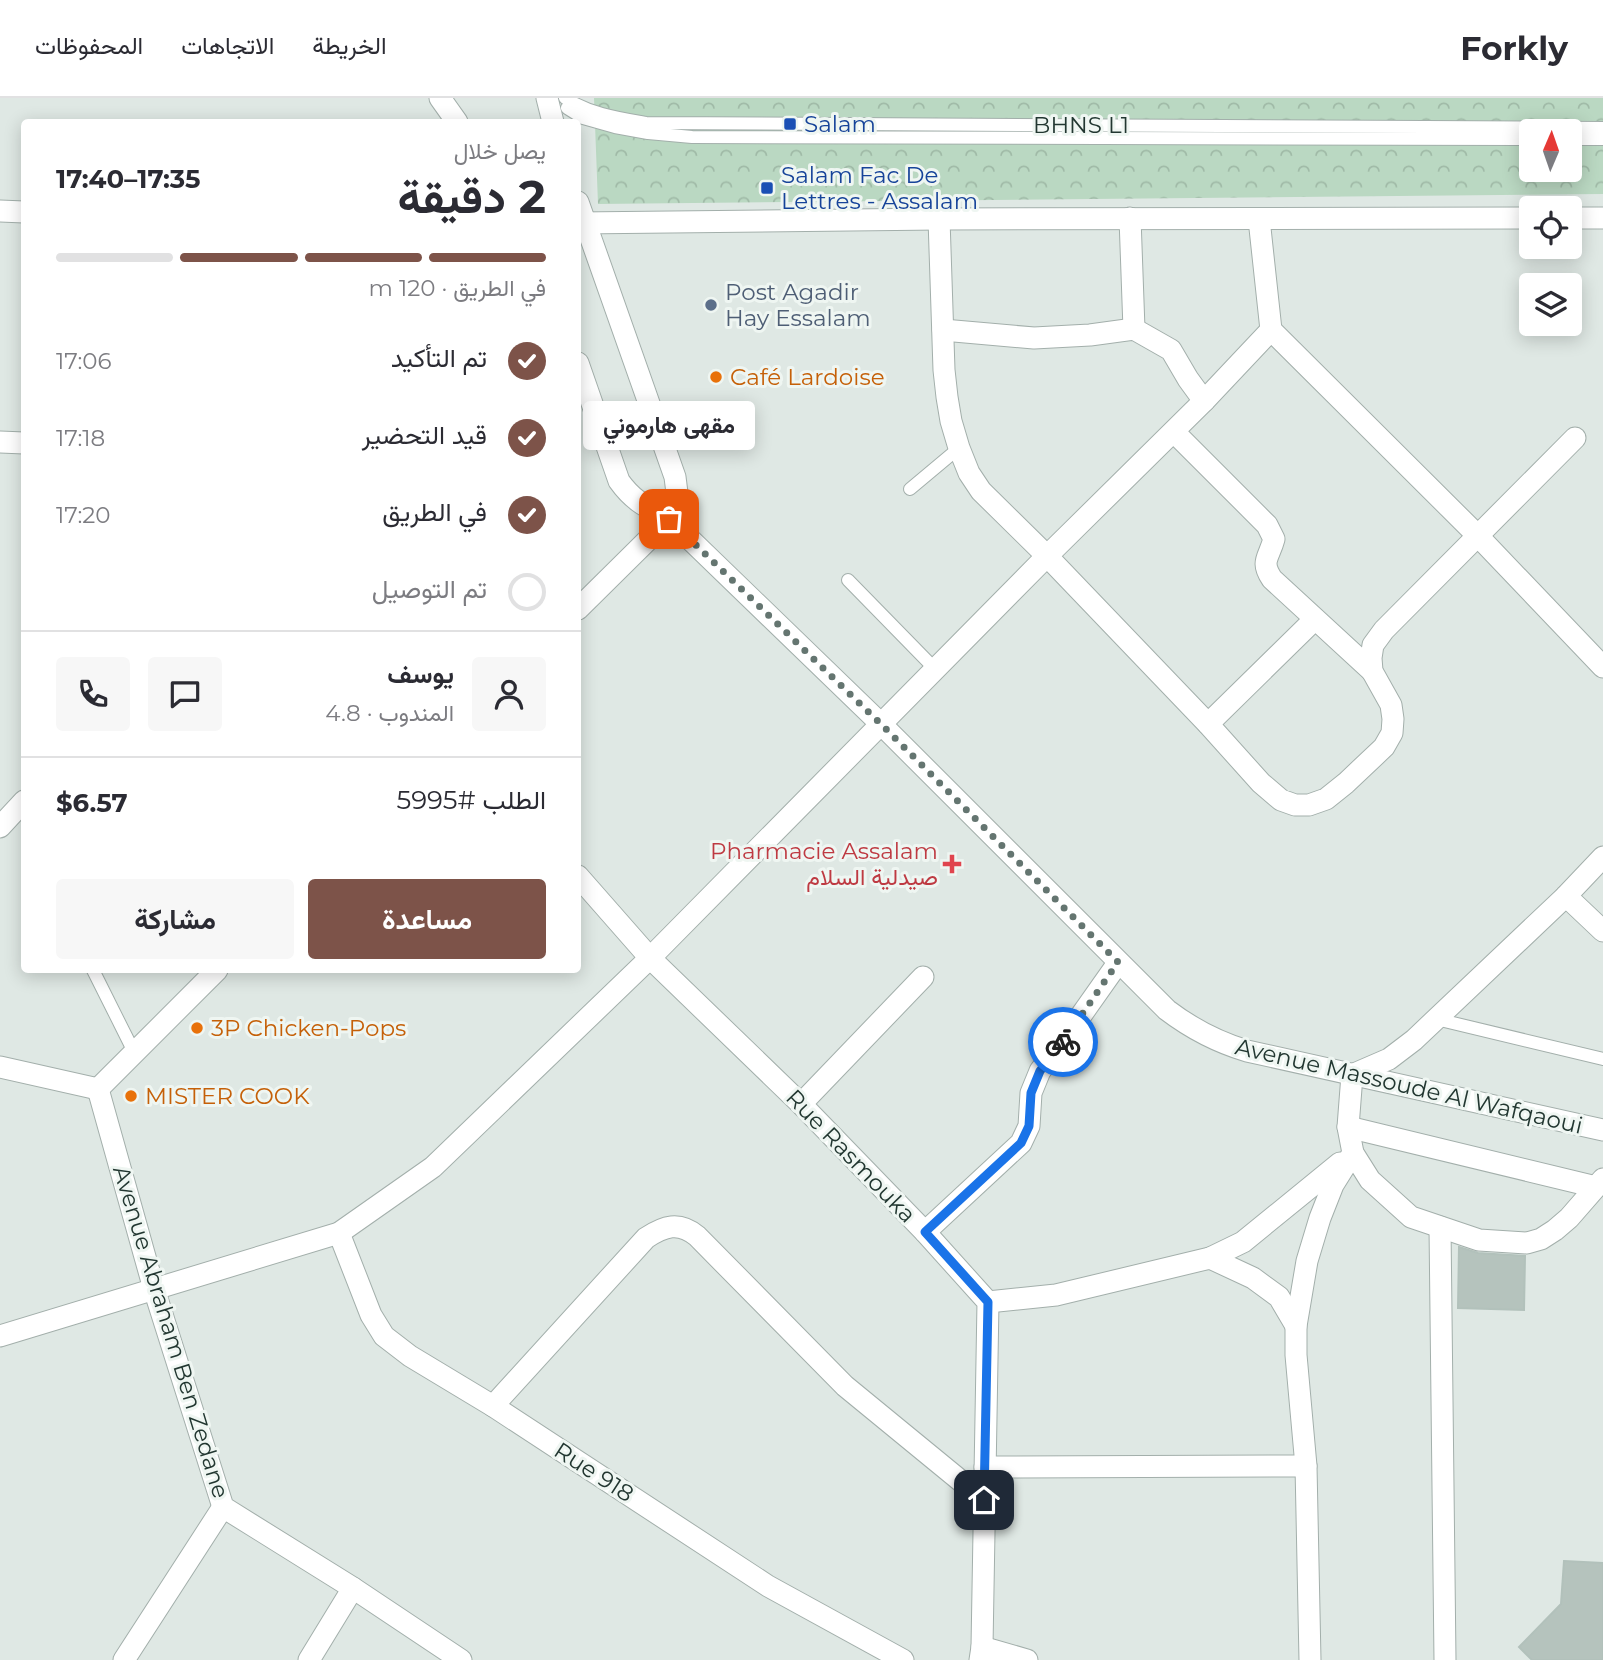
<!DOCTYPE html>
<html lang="ar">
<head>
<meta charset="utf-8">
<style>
  :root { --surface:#fff; --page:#f7f7f7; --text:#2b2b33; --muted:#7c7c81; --line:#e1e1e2; --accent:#7d5349 }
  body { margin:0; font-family:Montserrat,Vazirmatn,sans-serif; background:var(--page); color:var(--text); direction:rtl; height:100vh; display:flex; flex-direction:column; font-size:26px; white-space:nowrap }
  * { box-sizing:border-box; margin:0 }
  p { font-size:23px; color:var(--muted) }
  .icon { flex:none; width:38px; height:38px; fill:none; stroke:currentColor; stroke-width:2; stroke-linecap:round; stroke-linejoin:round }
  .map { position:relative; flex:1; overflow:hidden; direction:ltr }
  .sheet { position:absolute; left:21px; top:21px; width:560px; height:854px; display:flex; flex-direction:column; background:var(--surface); border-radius:7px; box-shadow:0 4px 18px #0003; direction:rtl }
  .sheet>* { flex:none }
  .needle { width:46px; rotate:2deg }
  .fabs { position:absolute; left:1519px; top:21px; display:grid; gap:14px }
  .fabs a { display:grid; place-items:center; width:63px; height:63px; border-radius:7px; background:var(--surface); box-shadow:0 4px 18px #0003; font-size:35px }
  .pin { position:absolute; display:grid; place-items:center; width:60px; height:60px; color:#fff; margin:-30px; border-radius:14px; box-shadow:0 4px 10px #0006 }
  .courier { position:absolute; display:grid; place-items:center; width:70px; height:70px; margin:-35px; border:5px solid #1a73e8; border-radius:50%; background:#fff; color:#222; box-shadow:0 2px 9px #0007 }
  .bubble { position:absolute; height:49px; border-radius:7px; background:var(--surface); box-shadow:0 4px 18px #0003; font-size:23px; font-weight:700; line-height:49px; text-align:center; direction:rtl }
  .summary em { font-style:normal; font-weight:700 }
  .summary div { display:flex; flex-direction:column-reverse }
  .summary { display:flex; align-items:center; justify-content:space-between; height:119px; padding:0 35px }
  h1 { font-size:46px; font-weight:700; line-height:52px }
  .bar { display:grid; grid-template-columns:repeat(4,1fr); gap:10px 7px; align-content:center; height:84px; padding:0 35px }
  .bar i { height:9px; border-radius:5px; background:var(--line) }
  .bar .selected { background:var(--accent) }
  .bar p { grid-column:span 4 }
  .line { display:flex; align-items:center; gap:18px; padding:0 35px; border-top:2px solid var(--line) }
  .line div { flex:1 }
  .round { display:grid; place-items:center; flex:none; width:74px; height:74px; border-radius:7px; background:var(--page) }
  ol { padding:0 35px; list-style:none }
  li { display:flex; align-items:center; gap:21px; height:77px }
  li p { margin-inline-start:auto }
  li .icon { padding:7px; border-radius:50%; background:var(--accent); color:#fff; stroke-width:4 }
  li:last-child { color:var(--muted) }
  li i { width:38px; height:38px; border:4px solid var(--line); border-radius:50% }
  .primary-button { display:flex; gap:14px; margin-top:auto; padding:14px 35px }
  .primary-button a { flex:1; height:80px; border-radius:7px; background:var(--accent); color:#fff; font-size:28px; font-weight:700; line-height:80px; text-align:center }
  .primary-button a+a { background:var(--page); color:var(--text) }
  header { display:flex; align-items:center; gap:42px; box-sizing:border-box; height:98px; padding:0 35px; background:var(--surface); border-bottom:2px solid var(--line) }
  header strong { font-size:33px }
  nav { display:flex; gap:38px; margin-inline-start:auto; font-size:24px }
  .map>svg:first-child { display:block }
  .park { fill:url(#park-crowns); fill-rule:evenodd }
  .building { fill:#b5c3bd; stroke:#b2c1bb; stroke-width:2 }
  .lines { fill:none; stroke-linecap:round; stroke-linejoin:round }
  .lane-casing { stroke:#a3afab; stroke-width:14 }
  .street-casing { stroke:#a3afab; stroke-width:23 }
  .lane { stroke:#fff; stroke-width:12 }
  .street { stroke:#fff; stroke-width:21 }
  .done { stroke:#647570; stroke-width:7; stroke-dasharray:0 12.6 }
  .route { stroke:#1a73e8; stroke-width:9 }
  .transit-dot { fill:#1a4fb4; stroke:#eff6f2; stroke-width:2.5 }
  .service-dot { fill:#5c6f8a; stroke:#eff6f2; stroke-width:2.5 }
  .food-dot { fill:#e8710a; stroke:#eff6f2; stroke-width:2.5 }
  .health-dot { fill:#e0444e; stroke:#eff6f2; stroke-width:2.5 }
  .labels { text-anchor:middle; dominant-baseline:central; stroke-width:6; stroke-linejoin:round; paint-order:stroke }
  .transit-label { font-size:23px; fill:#164399; stroke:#eff6f2; text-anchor:start }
  .street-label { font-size:23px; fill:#223731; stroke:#eff6f2 }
  .service-label { font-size:23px; fill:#4e5e75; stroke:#eff6f2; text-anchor:start }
  .food-label { font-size:23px; fill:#c56008; stroke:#eff6f2; text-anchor:start }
  .health-label { font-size:23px; fill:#be3a42; stroke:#eff6f2; text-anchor:end }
</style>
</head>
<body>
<header>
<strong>Forkly</strong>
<nav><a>الخريطة</a><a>الاتجاهات</a><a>المحفوظات</a></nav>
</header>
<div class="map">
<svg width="1603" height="1562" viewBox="0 0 1603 1562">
  <defs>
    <pattern id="park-crowns" width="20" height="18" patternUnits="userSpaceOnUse" patternTransform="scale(1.75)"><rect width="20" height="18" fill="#bad8c2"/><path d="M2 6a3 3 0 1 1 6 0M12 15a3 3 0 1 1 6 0" fill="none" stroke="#a0baa7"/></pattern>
  </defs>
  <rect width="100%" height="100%" fill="#dfe8e4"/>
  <path class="park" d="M 594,0 L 1603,0 L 1603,96 L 598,106 ZM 1531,33 L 1570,33 L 1570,72 L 1531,72 Z"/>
  <g class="building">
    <polygon points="1459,1149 1478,1155 1525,1158 1524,1212 1458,1210"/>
    <polygon points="1564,1463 1603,1465 1603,1562 1532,1562 1519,1549 1561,1506"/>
  </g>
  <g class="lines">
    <defs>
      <g id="lane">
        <path d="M 565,0 C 590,16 617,20 646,25 L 1603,30"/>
        <polyline points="567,10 583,20 615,29 648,35 692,39 1531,41"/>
        <polyline points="1570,41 1603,41"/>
        <polyline points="910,391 959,350"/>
        <polyline points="848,482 936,572"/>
        <polyline points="93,872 134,954"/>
        <polyline points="1436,921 1603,961"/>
      </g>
      <g id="street">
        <polyline points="440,0 457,24"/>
        <polyline points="547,0 553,24"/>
        <polyline points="578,104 675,379 677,395 669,421 578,511"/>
        <polyline points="0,113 24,114"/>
        <polyline points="1130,120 1134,231"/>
        <polyline points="1570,120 1603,120"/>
        <polyline points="939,121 944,272 947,299 951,323 959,350 969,375 981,393 1047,458 1208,626 1261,685 1281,702 1295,707 1309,707 1326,701 1346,685 1384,649 1392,635 1393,621 1391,607 1372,573 1371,560 1373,547 1384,532 1575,340"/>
        <polyline points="1259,121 1271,232 1477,437 1603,569"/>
        <polyline points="578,125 939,121 1531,120"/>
        <polyline points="943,232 1034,240 1090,237 1134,231 1171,252 1188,281 1204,303"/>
        <path d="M 578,265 L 619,383 C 634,404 647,409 669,421 L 882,627 L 1167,912 C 1192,931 1217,944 1247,953 L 1603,1032"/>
        <path d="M 1174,334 L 1267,427 L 1274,441 C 1269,460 1260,463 1272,481 L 1372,573"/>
        <polyline points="0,344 24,345"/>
        <polyline points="1208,626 1315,521"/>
        <polyline points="0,729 24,703"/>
        <polyline points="1603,759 1566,798 1414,942 1389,961 1352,977 1348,1029 1353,1055 1370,1082 1411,1119 1479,1142 1527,1145 1541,1141 1555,1132 1569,1120 1603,1081"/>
        <polyline points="578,778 650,860 801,1006 925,1134 988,1204 982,1549 980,1562"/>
        <polyline points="1566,798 1603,833"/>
        <polyline points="0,969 98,991"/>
        <polyline points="98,991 154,1191 223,1409 353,1490 461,1562"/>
        <polyline points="98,991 217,872"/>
        <polyline points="801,1006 923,879"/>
        <polyline points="1348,1029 1596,1089"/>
        <polyline points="1440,1129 1445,1562"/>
        <polyline points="925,1134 1021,1045 1029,1028 1031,995 1040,973 1063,943 1118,865"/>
        <polyline points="339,1135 371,1217 384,1238 410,1258 493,1308 768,1488 903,1562"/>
        <polyline points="1210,1160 1243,1144 1340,1065"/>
        <polyline points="988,1204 1056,1197 1210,1160 1253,1180 1279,1199 1296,1228"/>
        <polyline points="0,1238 339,1135 433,1069 650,860 1047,458 1204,303 1271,232"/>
        <path d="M 493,1308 L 646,1140 C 664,1128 679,1123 697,1138 L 845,1288 L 984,1402"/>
        <polyline points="985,1369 1306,1368"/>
        <polyline points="982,1549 1027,1562"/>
        <polyline points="124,1562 223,1409"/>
        <polyline points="309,1562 353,1490"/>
        <polyline points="1310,1562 1306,1368 1296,1257 1296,1228 1307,1163 1320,1120 1333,1087 1353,1055"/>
      </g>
    </defs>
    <use href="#lane" class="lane-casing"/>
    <use href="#street" class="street-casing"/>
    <use href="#lane" class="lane"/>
    <use href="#street" class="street"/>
  </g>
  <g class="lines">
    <polyline class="done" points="669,421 882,627 1118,864 1063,944"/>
    <polyline class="route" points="984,1402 988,1204 925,1134 1021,1045 1029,1028 1031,995 1040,973 1063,944"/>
  </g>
  <g class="transit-dot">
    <rect x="783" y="19" width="14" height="14" rx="3.5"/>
    <rect x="760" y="83" width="14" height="14" rx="3.5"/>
  </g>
  <circle class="service-dot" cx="711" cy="207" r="7"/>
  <g class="food-dot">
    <circle cx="716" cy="279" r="7"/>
    <circle cx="197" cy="930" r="7"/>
    <circle cx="131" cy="998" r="7"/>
  </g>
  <path class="health-dot" d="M948.5 755.5h7v7h7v7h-7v7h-7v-7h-7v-7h7z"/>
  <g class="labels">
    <g class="transit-label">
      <text x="804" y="26">Salam</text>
      <text x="781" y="77">Salam Fac De<tspan x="781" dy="26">Lettres - Assalam</tspan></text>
    </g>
    <g class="street-label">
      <text x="1081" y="27">BHNS L1</text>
      <text transform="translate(1409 988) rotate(13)">Avenue Massoude Al Wafqaoui</text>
      <text transform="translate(851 1058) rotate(46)">Rue Rasmouka</text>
      <text transform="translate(171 1234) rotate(73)">Avenue Abraham Ben Zedane</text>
      <text transform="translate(594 1374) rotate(33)">Rue 918</text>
    </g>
    <g class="service-label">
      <text x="725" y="194">Post Agadir<tspan x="725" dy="26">Hay Essalam</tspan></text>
    </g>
    <g class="food-label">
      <text x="730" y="279">Café Lardoise</text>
      <text x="211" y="930">3P Chicken-Pops</text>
      <text x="145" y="998">MISTER COOK</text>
    </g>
    <g class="health-label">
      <text x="938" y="753">Pharmacie Assalam<tspan x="938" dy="26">صيدلية السلام</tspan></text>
    </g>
  </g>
</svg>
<div class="fabs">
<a><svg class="needle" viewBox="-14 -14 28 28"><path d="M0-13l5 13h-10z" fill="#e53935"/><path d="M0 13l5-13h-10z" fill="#7c7c81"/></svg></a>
<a><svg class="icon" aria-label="locate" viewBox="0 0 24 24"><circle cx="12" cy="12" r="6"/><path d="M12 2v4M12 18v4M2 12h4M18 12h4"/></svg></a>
<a><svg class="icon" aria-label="layers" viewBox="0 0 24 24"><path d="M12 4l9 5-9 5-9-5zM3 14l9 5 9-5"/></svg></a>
</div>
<div class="pin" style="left:669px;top:421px;background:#ea580c"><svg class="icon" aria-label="bag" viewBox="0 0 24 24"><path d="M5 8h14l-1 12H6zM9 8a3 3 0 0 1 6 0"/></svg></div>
<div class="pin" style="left:984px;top:1402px;background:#1f2937"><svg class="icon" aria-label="home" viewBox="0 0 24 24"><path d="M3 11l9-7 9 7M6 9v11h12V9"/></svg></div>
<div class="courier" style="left:1063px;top:944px"><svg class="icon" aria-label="bike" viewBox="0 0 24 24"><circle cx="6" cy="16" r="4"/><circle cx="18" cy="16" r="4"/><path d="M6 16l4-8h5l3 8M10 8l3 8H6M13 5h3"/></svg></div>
<div class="bubble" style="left:583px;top:303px;width:172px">مقهى هارموني</div>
<section class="sheet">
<div class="summary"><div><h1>2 دقيقة</h1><p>يصل خلال</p></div><em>17:35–17:40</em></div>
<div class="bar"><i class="selected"></i><i class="selected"></i><i class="selected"></i><i></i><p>في الطريق · 120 m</p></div>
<ol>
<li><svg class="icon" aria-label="check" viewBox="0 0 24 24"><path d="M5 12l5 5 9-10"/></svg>تم التأكيد<p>17:06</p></li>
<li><svg class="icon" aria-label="check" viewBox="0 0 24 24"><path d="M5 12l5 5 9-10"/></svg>قيد التحضير<p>17:18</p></li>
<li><svg class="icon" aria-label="check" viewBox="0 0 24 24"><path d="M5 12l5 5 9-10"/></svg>في الطريق<p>17:20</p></li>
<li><i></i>تم التوصيل</li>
</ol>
<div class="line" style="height:126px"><a class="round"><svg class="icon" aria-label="person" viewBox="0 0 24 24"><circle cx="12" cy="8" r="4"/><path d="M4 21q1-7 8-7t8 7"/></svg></a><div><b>يوسف</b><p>المندوب · 4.8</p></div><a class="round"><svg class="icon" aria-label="chat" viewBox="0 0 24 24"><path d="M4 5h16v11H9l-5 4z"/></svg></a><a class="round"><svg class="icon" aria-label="phone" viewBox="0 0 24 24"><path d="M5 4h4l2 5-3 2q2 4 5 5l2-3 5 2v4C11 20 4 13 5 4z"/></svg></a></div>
<div class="line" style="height:91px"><div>الطلب #5995</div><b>$6.57</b></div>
<div class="primary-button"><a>مساعدة</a><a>مشاركة</a></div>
</section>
</div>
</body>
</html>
